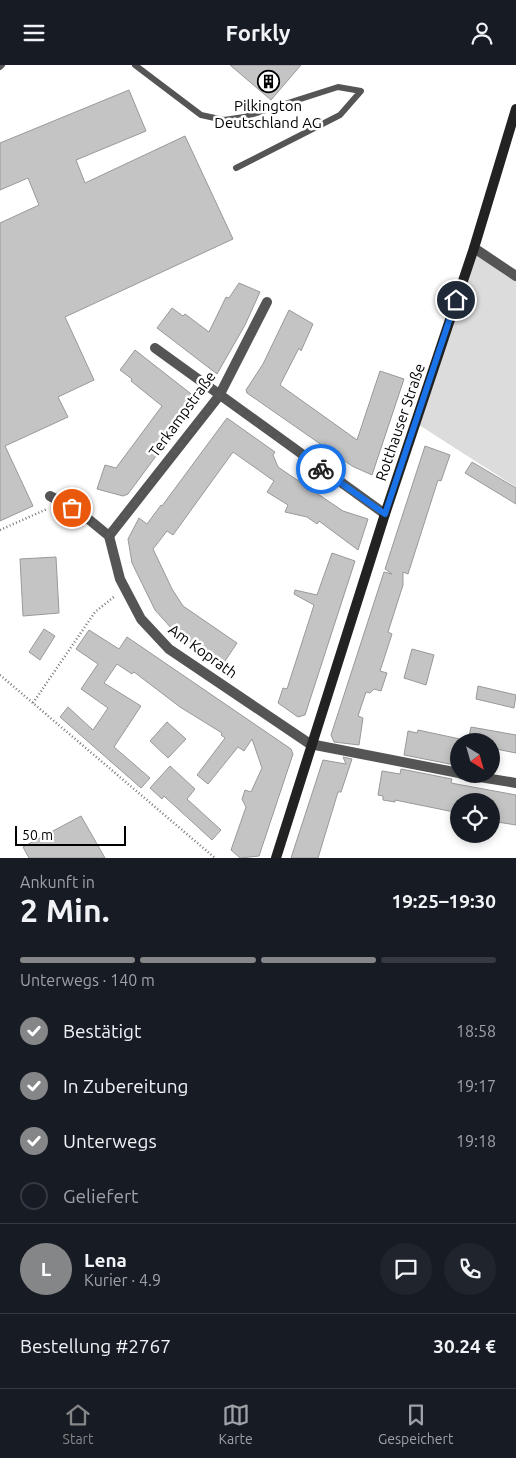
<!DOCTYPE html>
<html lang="de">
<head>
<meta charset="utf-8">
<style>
  :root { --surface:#171b24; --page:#20242c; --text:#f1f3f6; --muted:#9ea1a6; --line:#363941; --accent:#858687 }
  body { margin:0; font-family:Ubuntu,sans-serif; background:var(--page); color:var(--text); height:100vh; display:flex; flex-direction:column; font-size:19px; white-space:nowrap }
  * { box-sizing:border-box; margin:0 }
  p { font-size:16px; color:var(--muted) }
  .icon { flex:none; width:28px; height:28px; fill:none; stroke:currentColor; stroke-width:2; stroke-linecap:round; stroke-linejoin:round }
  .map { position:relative; height:793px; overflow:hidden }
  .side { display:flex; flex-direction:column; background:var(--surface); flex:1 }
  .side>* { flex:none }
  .needle { width:32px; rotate:143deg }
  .tools { position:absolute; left:450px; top:668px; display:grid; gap:10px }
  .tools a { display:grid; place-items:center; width:50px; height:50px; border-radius:50%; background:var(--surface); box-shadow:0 2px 8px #0003; font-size:25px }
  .scale { position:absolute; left:15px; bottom:12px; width:111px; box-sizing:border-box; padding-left:5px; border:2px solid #000; border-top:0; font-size:14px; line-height:18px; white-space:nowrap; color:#000; -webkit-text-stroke:4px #fff; paint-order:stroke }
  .pin { position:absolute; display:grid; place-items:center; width:42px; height:42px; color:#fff; margin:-21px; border:2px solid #fff; border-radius:50%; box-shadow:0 1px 5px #0007 }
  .courier { position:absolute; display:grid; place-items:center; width:50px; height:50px; margin:-25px; border:4px solid #1a73e8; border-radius:50%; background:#fff; color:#222; box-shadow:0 1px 6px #0007 }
  .headline em { font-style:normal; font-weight:600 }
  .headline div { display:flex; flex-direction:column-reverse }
  .headline { display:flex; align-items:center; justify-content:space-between; height:85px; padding:0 20px }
  h1 { font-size:32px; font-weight:600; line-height:38px }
  .bar { display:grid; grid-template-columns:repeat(4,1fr); gap:8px 5px; align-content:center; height:60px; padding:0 20px }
  .bar i { height:6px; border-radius:4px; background:var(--line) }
  .bar .on { background:var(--accent) }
  .bar p { grid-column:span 4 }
  .line { display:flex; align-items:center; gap:12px; padding:0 20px; border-top:1px solid var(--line) }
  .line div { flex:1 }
  .round { display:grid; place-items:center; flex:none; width:52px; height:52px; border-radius:26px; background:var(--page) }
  ol { padding:0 20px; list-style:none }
  li { display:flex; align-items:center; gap:15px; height:55px }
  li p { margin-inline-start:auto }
  li .icon { padding:5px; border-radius:50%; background:var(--accent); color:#fff; stroke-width:4 }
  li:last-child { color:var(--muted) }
  li i { width:28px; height:28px; border:2px solid var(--line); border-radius:50% }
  header { display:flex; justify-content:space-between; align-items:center; height:65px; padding:0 20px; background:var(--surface); font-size:22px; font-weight:600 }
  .dock { display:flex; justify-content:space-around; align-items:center; height:70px; border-top:1px solid var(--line); background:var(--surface); font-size:14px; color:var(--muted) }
  .dock a { display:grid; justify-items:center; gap:2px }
  .dock .on { color:var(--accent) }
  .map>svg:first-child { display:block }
  .green { fill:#dcdcdc }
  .building { fill:#c4c4c4; stroke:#999 }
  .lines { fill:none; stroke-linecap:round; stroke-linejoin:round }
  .path { stroke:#777; stroke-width:2.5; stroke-dasharray:1 2.5; stroke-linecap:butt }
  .service { stroke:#555; stroke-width:6 }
  .minor { stroke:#555; stroke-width:10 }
  .secondary { stroke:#222; stroke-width:10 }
  .done { stroke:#595959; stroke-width:5; stroke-dasharray:0 9 }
  .route { stroke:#1a73e8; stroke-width:6 }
  .labels { text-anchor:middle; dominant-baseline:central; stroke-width:5; stroke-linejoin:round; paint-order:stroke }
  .poi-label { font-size:15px; fill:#000; stroke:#fff }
  .street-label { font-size:15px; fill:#000; stroke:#fff }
</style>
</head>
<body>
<header><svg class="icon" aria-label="menu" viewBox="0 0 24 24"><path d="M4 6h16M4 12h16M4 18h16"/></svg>Forkly<svg class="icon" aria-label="person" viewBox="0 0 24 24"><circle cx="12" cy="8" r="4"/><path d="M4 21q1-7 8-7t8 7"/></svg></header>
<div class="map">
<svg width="516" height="793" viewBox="0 0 516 793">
  <rect width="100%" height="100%" fill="#fff"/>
  <polygon class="green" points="476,189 516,216 516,422 419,360"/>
  <g class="building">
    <polygon points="230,0 301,0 271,35"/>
    <polygon points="129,25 146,66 76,95 85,118 185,71 233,174 65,252 94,315 58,332 68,352 5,381 33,441 0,456 0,158 39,140 28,113 0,125 0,78"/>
    <polygon points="239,218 260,227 245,260 217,309 157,263 172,243 183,251 185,249 209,267 226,232 229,233"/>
    <polygon points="289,245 313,259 301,286 299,283 280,320 357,375 380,306 404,314 372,410 352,401 247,328 246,325 263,299"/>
    <polygon points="135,285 195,332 196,337 128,429 123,431 97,424 105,400 116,403 162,341 131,316 132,314 120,305"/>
    <polygon points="227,353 275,387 273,390 278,402 343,446 368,454 358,485 319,456 317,459 307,452 285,447 288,440 267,427 274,416 233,387 173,470 167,466 153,484 172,524 183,541 237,578 223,599 173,565 155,545 132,498 128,474 139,453 147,459 161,440 162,441"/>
    <polygon points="425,381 450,390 441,416 438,415 408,509 403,507 403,520 388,567 392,569 380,606 387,608 381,626 374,624 370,628 366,627 358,651 363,653 359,680 334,677 331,670 384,507 392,509 385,504"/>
    <polygon points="472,397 516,423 516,439 465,408"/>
    <polygon points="332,488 355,496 305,650 298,652 278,638 283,623 287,624 314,540 294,529 295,525 317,530"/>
    <polygon points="56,492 59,548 23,551 20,494"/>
    <polygon points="44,564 55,571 40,595 29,587"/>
    <polygon points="89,565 119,584 127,572 291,684 293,689 259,791 240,793 231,785 246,742 242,734 245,725 251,727 262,703 252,674 244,686 238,682 208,719 197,710 225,673 221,670 222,668 180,642 134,607 132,609 117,599 104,618 141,641 114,682 150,713 141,723 60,652 68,642 93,665 108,643 81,624 98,599 76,584"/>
    <polygon points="412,584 434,590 426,620 404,613"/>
    <polygon points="478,621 516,630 514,643 476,634"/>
    <polygon points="167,657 186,674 168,693 150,676"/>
    <polygon points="471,662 516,670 516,688 491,683 491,676 468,676"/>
    <polygon points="418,665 460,674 455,700 404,690 408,666 417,668"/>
    <polygon points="343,692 352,694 341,727 338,727 318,793 291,793 323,695 346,699"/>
    <polygon points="170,701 195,724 187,734 221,765 212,775 164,731 162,734 150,723"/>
    <polygon points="401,704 452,714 451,718 516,730 516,760 491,756 494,736 459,736 459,748 395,735 395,737 383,735 383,731 378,730 382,706 400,709"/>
    <polygon points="81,751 105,793 29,793 23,782"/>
  </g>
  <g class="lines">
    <g class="path">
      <polyline points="0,465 47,444"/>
      <polyline points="0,610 215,793"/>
      <polyline points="33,638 95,547 115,531"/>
    </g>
    <g class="service">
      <polyline points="135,0 201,50 224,55 244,52 338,22 361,26 340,50 236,103"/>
      <polyline points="0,2 2,0"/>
    </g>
    <g class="minor">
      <polyline points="474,183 516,211"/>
      <polyline points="155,283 385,449"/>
      <polyline points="50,431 81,448 109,471 120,514 141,554 169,584 310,679 459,708"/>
      <polyline points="109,471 219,331 267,237"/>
      <polyline points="461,709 516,718"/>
    </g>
    <polyline class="secondary" points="276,793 385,449 474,183 516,44"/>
  </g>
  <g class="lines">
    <polyline class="done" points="72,443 109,471 218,331 321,404"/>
    <polyline class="route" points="321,404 385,449 456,235"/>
  </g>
  <defs>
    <symbol id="building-ring" viewBox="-11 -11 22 22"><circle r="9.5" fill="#fff" stroke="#000" stroke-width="1.5"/><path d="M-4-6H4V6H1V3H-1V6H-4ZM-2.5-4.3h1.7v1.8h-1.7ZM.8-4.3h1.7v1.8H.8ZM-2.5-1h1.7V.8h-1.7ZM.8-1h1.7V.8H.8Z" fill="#000"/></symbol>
  </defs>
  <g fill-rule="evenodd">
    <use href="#building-ring" x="256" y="4" width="25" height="25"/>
  </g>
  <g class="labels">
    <g class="poi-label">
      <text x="268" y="40">Pilkington<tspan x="268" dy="17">Deutschland AG</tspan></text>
    </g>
    <g class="street-label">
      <text transform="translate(182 349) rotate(-54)">Terkampstraße</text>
      <text transform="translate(400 357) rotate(-71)">Rotthauser Straße</text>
      <text transform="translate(203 586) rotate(36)">Am Koprath</text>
    </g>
  </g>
</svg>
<div class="tools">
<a><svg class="needle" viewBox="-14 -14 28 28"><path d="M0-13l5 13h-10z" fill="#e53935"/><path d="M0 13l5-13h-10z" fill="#9ea1a6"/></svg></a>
<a><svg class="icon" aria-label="locate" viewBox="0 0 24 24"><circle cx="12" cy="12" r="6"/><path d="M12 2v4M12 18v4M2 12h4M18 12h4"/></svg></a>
</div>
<div class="scale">50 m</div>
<div class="pin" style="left:72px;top:443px;background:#ea580c"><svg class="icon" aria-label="bag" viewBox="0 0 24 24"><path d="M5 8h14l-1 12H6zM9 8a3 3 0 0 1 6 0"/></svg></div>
<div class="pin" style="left:456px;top:235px;background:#1f2937"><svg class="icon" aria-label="home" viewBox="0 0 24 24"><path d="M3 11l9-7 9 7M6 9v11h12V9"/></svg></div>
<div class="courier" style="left:321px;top:404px"><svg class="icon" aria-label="bike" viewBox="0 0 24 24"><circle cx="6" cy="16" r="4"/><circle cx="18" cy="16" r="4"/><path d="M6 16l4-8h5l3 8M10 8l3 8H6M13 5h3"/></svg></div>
</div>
<section class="side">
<div class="headline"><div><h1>2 Min.</h1><p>Ankunft in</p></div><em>19:25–19:30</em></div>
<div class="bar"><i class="on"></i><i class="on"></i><i class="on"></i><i></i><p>Unterwegs · 140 m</p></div>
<ol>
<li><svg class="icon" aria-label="check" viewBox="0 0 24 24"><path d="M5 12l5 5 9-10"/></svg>Bestätigt<p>18:58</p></li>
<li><svg class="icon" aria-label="check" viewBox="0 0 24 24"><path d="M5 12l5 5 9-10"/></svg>In Zubereitung<p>19:17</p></li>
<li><svg class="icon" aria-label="check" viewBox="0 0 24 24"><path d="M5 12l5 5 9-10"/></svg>Unterwegs<p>19:18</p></li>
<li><i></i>Geliefert</li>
</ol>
<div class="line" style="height:90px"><b class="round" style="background:var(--accent);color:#fff">L</b><div><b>Lena</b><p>Kurier · 4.9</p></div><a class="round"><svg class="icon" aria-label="chat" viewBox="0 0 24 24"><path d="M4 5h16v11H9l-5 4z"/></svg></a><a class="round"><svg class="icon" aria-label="phone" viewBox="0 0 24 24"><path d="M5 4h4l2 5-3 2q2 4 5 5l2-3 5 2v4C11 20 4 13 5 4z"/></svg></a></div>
<div class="line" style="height:65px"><div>Bestellung #2767</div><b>30.24 €</b></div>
</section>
<nav class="dock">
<a class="on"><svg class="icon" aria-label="home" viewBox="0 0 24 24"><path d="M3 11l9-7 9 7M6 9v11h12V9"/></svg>Start</a>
<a><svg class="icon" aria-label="map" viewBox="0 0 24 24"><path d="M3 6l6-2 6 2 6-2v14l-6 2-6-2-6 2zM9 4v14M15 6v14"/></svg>Karte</a>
<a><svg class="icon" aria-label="saved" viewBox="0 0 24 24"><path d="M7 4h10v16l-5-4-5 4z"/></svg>Gespeichert</a>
</nav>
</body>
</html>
